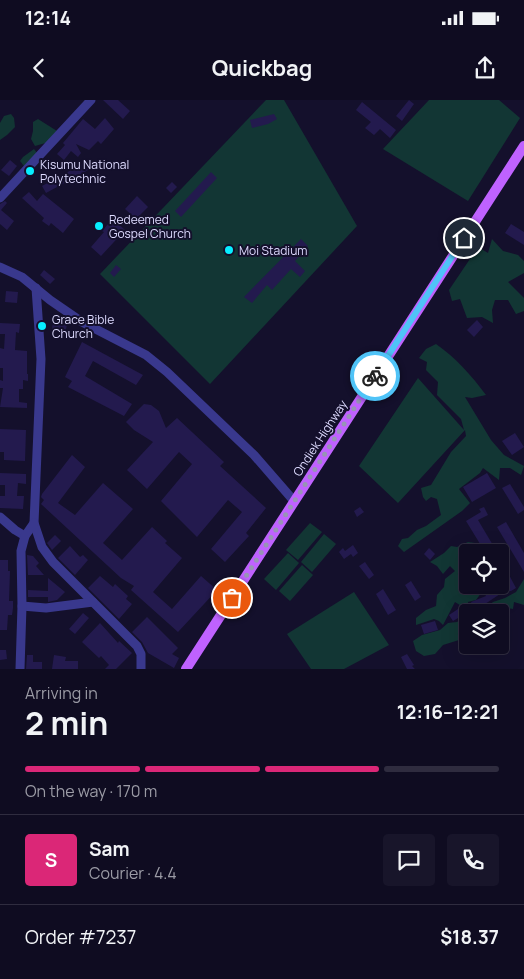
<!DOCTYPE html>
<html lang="en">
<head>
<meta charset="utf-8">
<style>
  :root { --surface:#0f0c21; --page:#18152a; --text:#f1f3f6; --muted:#9b9ba5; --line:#2f2c3f; --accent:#db2777 }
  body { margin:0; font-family:Manrope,sans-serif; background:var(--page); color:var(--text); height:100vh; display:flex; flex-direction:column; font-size:19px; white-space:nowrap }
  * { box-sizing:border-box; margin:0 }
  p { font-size:16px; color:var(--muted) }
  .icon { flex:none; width:28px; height:28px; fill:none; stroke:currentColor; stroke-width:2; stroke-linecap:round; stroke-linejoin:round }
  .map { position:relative; height:569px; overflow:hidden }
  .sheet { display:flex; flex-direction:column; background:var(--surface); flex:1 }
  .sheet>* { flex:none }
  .tools { position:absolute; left:459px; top:444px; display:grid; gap:10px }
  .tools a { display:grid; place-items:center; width:50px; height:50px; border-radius:5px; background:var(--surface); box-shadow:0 5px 20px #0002,0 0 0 1px var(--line); font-size:25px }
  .pin { position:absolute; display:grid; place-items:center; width:42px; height:42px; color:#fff; margin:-21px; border:2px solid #fff; border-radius:50%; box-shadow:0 1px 5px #0007 }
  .courier { position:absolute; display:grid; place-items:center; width:50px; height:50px; margin:-25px; border:4px solid #4fc3f7; border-radius:50%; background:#fff; color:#222; box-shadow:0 1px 6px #0007 }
  .summary em { font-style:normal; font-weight:700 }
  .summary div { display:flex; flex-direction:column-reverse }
  .summary { display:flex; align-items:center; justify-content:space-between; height:85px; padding:0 25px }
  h1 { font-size:32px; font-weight:700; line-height:38px }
  .bar { display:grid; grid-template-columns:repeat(4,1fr); gap:8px 5px; align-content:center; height:60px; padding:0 25px }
  .bar i { height:6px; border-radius:4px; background:var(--line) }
  .bar .on { background:var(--accent) }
  .bar p { grid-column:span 4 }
  .line { display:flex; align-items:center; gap:12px; padding:0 25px; border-top:1px solid var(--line) }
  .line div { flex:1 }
  .round { display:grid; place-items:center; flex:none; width:52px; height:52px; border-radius:5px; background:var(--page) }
  .status { display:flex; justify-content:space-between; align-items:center; height:35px; padding:0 25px; background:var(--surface); direction:ltr }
  .status svg { height:14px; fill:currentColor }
  header { display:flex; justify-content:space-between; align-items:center; height:65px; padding:0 25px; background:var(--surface); font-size:22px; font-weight:700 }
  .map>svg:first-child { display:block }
  .green { fill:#123634 }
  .building { fill:#231a4e }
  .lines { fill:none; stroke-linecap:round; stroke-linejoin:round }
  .minor { stroke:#39388d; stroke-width:9 }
  .major { stroke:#bf62ff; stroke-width:10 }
  .done { stroke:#9794b5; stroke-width:5; stroke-dasharray:0 9 }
  .route { stroke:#4fc3f7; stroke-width:6 }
  .poi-dot { fill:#07eeff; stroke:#14102c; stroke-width:2 }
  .labels { text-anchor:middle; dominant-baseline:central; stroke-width:4; stroke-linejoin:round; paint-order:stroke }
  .poi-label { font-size:12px; fill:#dedbff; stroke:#14102c; text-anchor:start }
  .street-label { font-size:12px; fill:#dedbff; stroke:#14102c }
</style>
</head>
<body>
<div class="status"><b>12:14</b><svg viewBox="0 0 49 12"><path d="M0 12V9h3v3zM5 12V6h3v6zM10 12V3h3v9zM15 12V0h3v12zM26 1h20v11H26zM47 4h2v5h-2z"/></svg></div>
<header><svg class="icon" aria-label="back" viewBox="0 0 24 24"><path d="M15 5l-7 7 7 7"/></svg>Quickbag<svg class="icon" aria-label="share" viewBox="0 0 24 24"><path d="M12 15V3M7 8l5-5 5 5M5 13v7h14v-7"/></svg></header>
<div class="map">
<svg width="524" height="569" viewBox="0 0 524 569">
  <rect width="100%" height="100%" fill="#14102c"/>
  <g class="green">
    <polygon points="266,0 284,0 357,126 210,284 100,174"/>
    <polygon points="429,0 499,0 520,18 468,101 383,49"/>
    <polygon points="11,14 14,18 15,27 7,35 0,40 0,23 4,16"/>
    <polygon points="38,19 57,31 49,42 35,46 31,39 33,31 33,22"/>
    <polygon points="34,49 37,53 24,66 20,61 23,57"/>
    <polygon points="492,139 503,151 518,155 524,161 524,173 508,182 524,198 524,211 516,214 508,200 495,200 492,210 493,223 482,217 467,218 460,199 452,201 449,190 478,147 488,153"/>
    <path d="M 436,244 C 455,257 472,276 486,295 L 472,298 L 465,297 L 491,340 L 504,355 L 524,366 L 521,375 L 510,368 L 500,368 L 499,380 L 483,368 L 480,373 L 459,389 L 470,403 L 462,411 L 404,452 L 398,446 L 402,439 L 408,438 L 417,430 L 426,426 L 441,415 L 437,399 L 431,397 L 426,401 L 423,397 L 421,388 L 431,385 L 451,352 L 466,336 L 465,330 L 398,403 L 359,366 L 418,278 L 464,330 L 461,319 L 437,295 L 438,282 L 426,270 L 427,262 L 419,258 L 426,249 Z"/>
    <polygon points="310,423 322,432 298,460 286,450"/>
    <polygon points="324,434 336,444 312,472 301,462"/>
    <polygon points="468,442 475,443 478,449 483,449 484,452 468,452 468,485 479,485 481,493 476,500 468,502 468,510 455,502 443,525 439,521 434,519 416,525 416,518 426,510 436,506 437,495 444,487 445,479 455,471 450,466 443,474 437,466 430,462 444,453 451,446 457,447"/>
    <polygon points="288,453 299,463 276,490 264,479"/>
    <polygon points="302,465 313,475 290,501 279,491"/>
    <polygon points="524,479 524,505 514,502 513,509 503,507 499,512 470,512 481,512 493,502 505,498 516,492"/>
    <polygon points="354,492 389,545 344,569 311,569 287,534"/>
    <polygon points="467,515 467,533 461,533 459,540 443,545 435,554 424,556 416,551 413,541 422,535 440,530 448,523 457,522"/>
  </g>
  <g class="building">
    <polygon points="103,0 118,0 130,11 123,19"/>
    <polygon points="409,0 414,4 402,21 396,16"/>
    <polygon points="362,2 396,30 390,38 380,29 374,35 365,28 371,22 356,10"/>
    <polygon points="274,14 277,19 268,24 252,28 250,20"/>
    <polygon points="105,18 114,29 101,44 98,41 89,50 76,44 81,53 78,57 71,51 64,60 57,54 65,45 63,43 83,19 95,29"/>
    <polygon points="10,60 17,66 9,76 1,70"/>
    <polygon points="86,62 90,69 46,93 42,86"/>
    <polygon points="211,72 217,78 181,117 175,111"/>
    <polygon points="172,82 177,87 171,93 166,88"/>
    <polygon points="29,92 37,101 43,94 74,119 63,133 51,123 49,126 42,121 44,118 22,98"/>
    <polygon points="137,96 148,107 136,119 125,109"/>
    <polygon points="5,101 7,103 1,110 14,121 7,130 0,124 0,104"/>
    <polygon points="115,121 125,130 101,156 91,147 104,132 102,131 109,123 111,125"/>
    <polygon points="511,124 524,132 524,145 505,133"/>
    <polygon points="301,139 308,146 295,161 305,171 300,177 291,169 272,190 267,185 252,203 244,197"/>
    <polygon points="116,165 121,169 114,177 110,173"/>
    <polygon points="44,170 55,179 50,184 40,175"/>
    <polygon points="6,191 18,192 17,203 5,202"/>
    <polygon points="477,220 483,227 474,237 467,230"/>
    <polygon points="53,222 67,225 65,233 52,229"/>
    <polygon points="0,223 20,224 19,233 16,232 15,250 27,251 27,274 28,274 28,281 23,280 23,289 19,289 19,302 27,303 27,308 0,307 3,288 0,288 0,280 3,281 3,268 0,268 0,248 4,249 5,234 0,234"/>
    <polygon points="82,242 143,275 136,285 93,261 85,276 132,304 124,316 68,287 72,281 65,277"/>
    <polygon points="144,304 151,305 159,311 166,328 177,318 224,362 220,366 266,408 246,433 249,436 225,462 211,449 242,412 228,400 197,437 161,401 192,364 179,352 147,389 127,370 153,342 134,330 126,322"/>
    <polygon points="0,329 26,330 25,361 4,360 4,352 0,352"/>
    <polygon points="515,333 524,347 512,355 502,341"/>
    <polygon points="72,355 85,367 58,403 75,415 103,383 133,409 103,443 122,460 152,427 167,441 165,443 182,458 153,492 172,509 201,476 217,490 178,532 131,490 134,486 121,478 41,404 44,400 41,397 42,394"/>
    <polygon points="0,373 26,374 26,384 18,383 17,396 24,396 23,409 0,408 0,396 5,396 5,385 0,385"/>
    <polygon points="487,373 496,388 472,402 463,387"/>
    <polygon points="510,384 524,407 524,410 518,414 502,388"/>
    <polygon points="360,407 364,412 357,417 354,411"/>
    <polygon points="484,407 488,415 478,420 497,452 485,452 466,421 481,412 479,409"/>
    <polygon points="506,422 524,453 524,472 497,427"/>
    <polygon points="55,435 61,441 52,450 47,443"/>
    <polygon points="353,445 358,453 353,457 351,454 344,459 339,452 343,448 345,451"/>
    <polygon points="70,446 80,457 83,455 88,460 75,475 58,458"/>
    <polygon points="429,448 435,454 430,460 424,454"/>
    <polygon points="27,455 33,456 39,463 36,466 44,475 28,475"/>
    <polygon points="500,458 516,488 511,491 509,491 500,476"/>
    <polygon points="0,460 8,460 8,471 10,471 9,501 13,501 13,508 12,515 8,515 7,530 0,530"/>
    <polygon points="365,462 374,475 369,479 359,466"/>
    <polygon points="100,476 113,487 115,484 128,496 126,499 132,504 119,519 88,488"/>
    <polygon points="48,478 65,492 57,500 48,502 48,497 28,497 28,490 48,491"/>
    <polygon points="411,481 421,497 415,501 405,485"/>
    <polygon points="480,485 494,485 500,494 485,504 486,506 475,511 471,502 486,496"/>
    <polygon points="383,489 396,510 388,515 376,494"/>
    <polygon points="461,507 465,514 453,521 449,515"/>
    <polygon points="83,513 89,518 75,534 69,529"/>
    <polygon points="147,517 178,548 172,554 179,558 174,568 148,553 142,542 132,532"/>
    <polygon points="435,521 438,530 424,534 421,525"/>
    <polygon points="100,523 118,543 119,541 132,553 116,569 105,569 109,565 101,556 99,558 82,542"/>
    <polygon points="0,550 6,550 7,559 0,560"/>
    <polygon points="407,554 414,565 412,566 415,569 407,569 401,557"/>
    <polygon points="27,555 33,555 33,562 42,562 42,569 26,569"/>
    <polygon points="54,555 66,557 65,561 78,561 78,569 52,569"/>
  </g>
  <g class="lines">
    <g class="minor">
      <polyline points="0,98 91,0"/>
      <polyline points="0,167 22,177 50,200 82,222 146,255 167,272 254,355 294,401"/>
      <polyline points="36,188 41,259 34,423 42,447 53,462 137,546 141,554 141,569"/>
      <polyline points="0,417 15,430 25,436"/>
      <polyline points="22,506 46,508 93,502"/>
      <polyline points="20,569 22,506 21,451 25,436 34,423"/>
    </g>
    <polyline class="major" points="186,569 524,46"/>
  </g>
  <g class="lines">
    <polyline class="done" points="232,498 375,276"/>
    <polyline class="route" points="375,276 464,138"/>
  </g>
  <g class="poi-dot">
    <circle cx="30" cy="71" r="5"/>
    <circle cx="99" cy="126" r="5"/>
    <circle cx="229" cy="150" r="5"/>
    <circle cx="42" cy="226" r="5"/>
  </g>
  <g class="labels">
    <g class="poi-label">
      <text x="40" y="64">Kisumu National<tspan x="40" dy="14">Polytechnic</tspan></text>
      <text x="109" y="119">Redeemed<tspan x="109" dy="14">Gospel Church</tspan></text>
      <text x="239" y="150">Moi Stadium</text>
      <text x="52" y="219">Grace Bible<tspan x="52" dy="14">Church</tspan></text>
    </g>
    <g class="street-label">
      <text transform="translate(320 338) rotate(-57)">Ondiek Highway</text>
    </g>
  </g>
</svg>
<div class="tools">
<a><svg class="icon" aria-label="locate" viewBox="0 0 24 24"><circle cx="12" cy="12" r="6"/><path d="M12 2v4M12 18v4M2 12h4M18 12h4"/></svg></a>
<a><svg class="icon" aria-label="layers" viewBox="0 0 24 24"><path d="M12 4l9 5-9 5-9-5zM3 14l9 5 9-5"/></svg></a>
</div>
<div class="pin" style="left:232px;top:498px;background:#ea580c"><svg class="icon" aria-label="bag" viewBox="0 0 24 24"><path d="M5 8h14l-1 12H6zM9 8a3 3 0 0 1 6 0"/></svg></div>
<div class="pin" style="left:464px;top:138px;background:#1f2937"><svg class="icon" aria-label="home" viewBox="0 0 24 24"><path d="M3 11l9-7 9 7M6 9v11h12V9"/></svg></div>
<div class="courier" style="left:375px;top:276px"><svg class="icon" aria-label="bike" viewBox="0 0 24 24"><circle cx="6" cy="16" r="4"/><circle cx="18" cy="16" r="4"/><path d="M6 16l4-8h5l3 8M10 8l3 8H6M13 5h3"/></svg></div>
</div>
<section class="sheet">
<div class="summary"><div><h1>2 min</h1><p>Arriving in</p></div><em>12:16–12:21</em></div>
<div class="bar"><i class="on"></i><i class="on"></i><i class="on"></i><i></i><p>On the way · 170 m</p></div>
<div class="line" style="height:90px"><b class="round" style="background:var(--accent);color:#fff">S</b><div><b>Sam</b><p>Courier · 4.4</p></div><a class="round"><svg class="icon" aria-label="chat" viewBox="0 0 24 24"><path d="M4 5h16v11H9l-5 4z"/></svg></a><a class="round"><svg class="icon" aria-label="phone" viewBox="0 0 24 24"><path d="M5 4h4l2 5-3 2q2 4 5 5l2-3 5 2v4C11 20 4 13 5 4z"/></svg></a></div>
<div class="line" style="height:65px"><div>Order #7237</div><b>$18.37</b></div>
</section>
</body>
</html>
